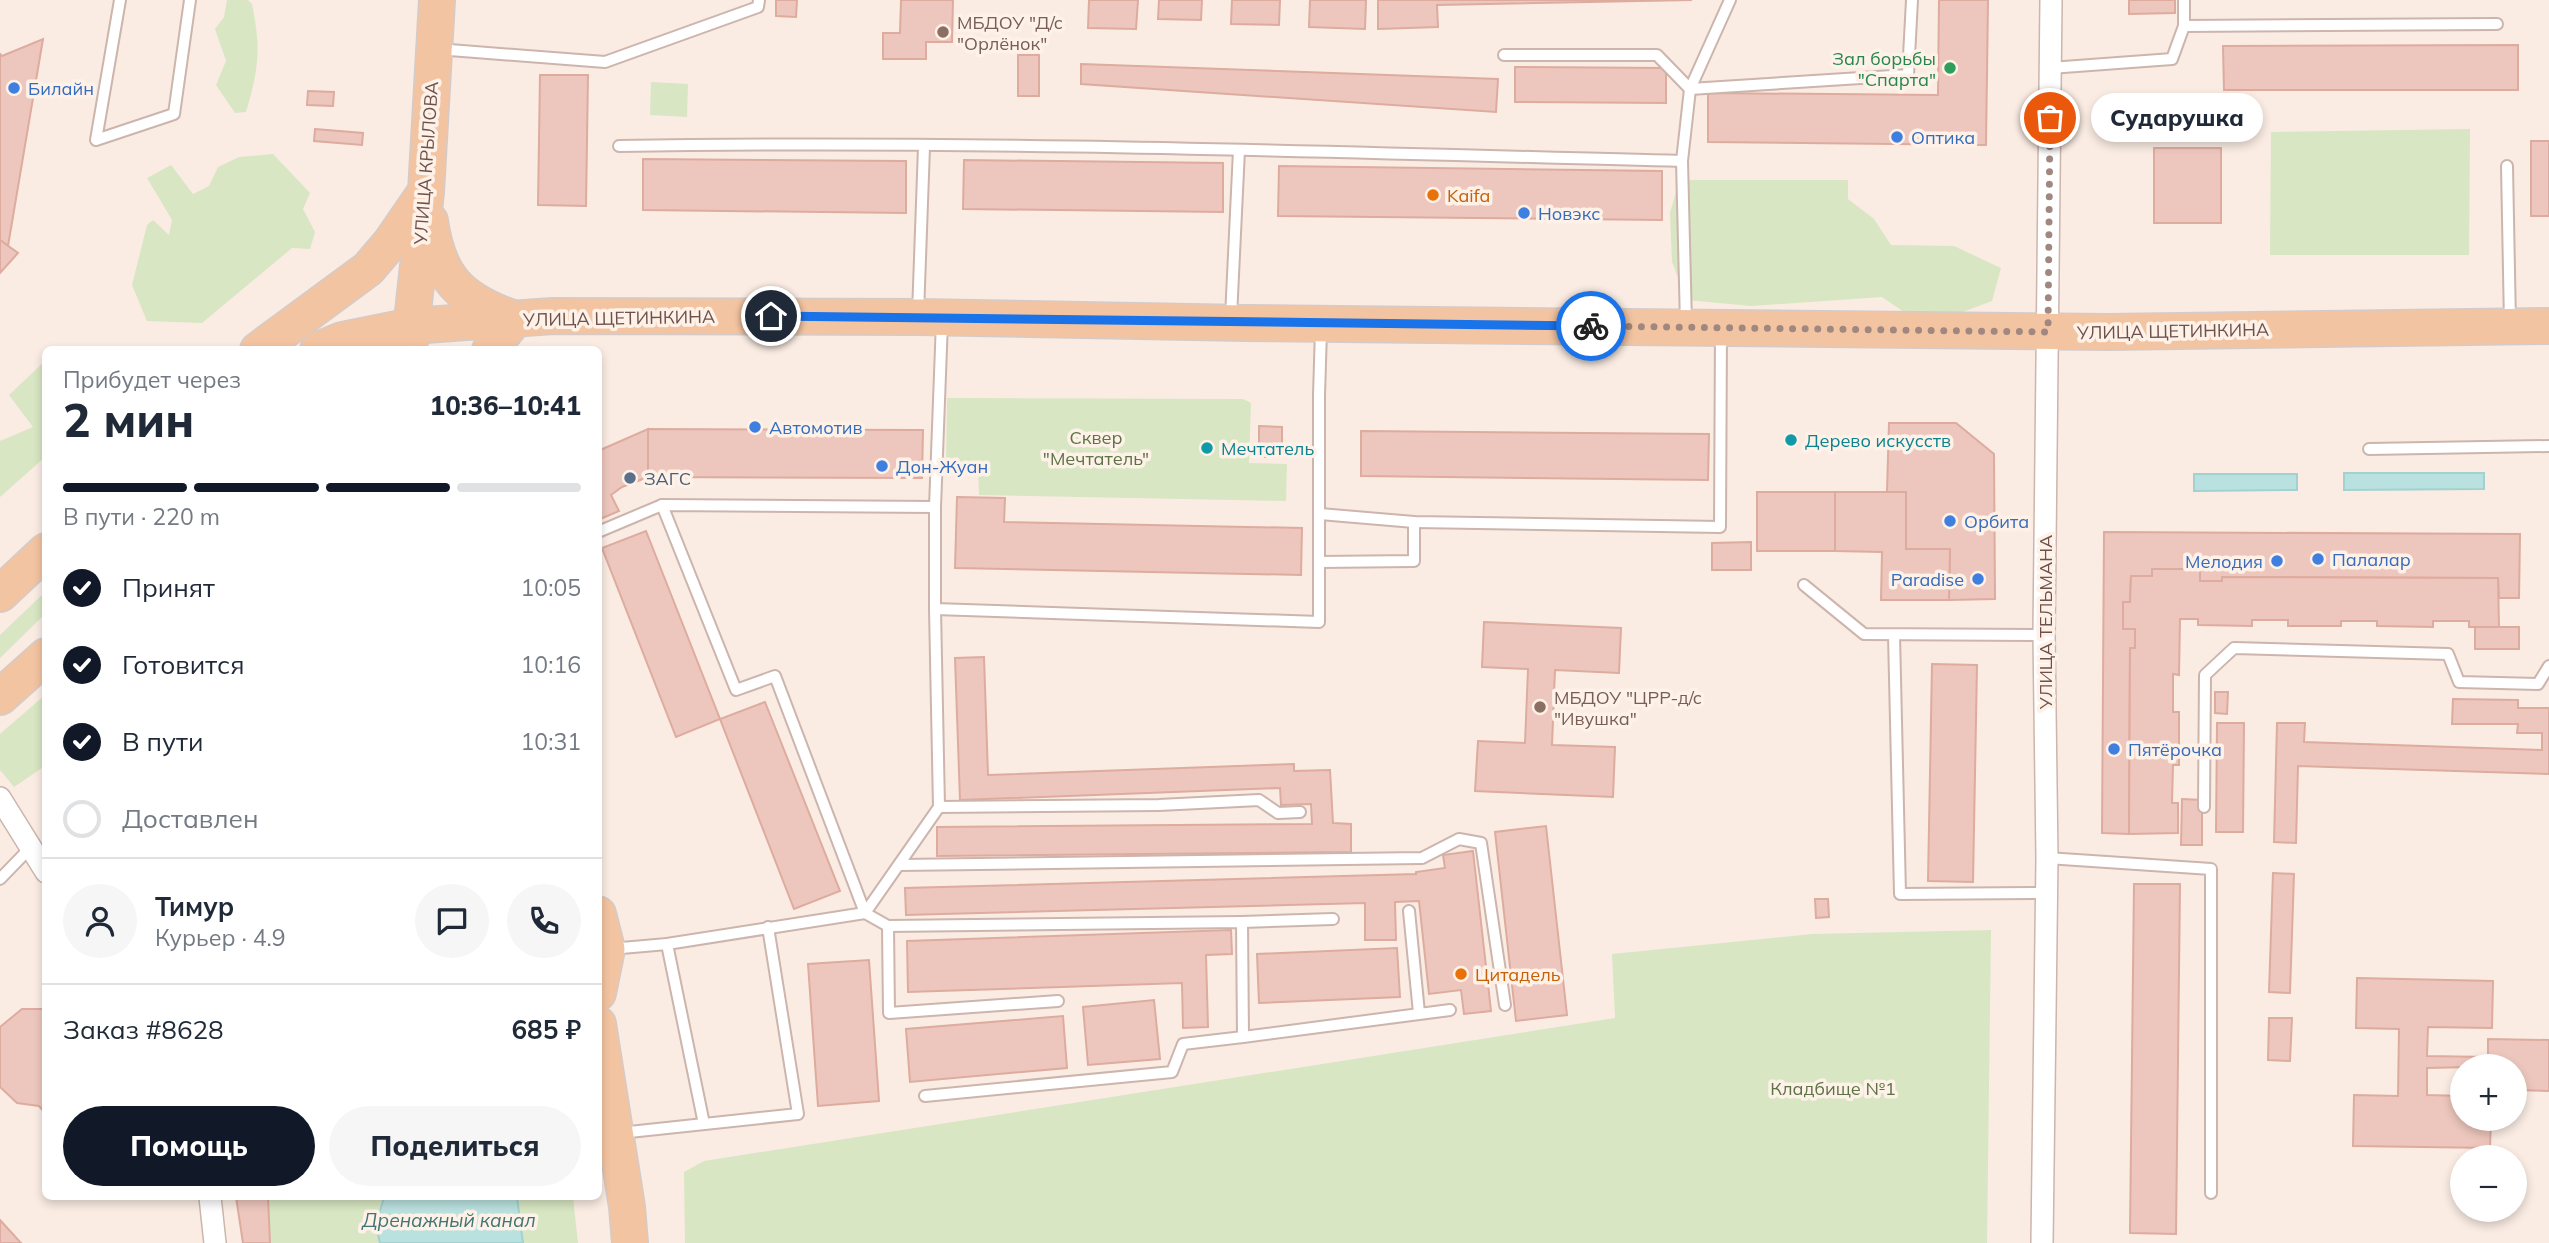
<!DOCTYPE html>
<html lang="ru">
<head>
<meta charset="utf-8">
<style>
  :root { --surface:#fff; --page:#f6f6f7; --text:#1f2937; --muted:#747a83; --line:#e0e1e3; --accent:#111827 }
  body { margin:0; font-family:Mulish,sans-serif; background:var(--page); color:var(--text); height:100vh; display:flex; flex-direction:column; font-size:26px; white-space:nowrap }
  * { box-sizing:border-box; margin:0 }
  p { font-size:23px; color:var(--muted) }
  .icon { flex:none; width:38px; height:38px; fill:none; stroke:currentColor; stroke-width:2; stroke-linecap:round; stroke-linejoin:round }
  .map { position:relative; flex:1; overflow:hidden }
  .panel { position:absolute; left:42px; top:346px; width:560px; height:854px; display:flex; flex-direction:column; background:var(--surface); border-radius:10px; box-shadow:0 4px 10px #0003 }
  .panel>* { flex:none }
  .buttons { position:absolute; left:2450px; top:1054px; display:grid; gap:14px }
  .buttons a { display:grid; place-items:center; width:77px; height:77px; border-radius:50%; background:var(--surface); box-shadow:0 4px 10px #0003; font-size:35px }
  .pin { position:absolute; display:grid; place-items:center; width:60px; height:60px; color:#fff; margin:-30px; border:4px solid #fff; border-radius:50%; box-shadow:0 2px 7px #0007 }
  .courier { position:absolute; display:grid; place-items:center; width:70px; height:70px; margin:-35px; border:5px solid #1a73e8; border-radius:50%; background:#fff; color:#222; box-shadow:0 2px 9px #0007 }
  .bubble { position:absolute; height:49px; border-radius:24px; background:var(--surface); box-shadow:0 4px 10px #0003; font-size:23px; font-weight:800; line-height:49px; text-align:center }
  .overview em { font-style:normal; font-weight:800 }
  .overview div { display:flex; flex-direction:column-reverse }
  .overview { display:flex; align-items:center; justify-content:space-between; height:119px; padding:0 21px }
  h1 { font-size:46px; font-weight:800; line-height:52px }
  .bar { display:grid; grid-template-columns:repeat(4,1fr); gap:10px 7px; align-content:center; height:84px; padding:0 21px }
  .bar i { height:9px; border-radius:5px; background:var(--line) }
  .bar .current { background:var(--accent) }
  .bar p { grid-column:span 4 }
  .line { display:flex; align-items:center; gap:18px; padding:0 21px; border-top:2px solid var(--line) }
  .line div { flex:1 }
  .round { display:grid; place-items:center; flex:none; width:74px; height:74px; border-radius:37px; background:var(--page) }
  ol { padding:0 21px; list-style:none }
  li { display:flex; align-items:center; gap:21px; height:77px }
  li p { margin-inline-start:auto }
  li .icon { padding:7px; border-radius:50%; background:var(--accent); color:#fff; stroke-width:4 }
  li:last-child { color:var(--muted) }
  li i { width:38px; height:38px; border:4px solid var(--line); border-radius:50% }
  .button { display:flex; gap:14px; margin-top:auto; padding:14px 21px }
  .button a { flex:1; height:80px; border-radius:42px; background:var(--accent); color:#fff; font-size:28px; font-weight:800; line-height:80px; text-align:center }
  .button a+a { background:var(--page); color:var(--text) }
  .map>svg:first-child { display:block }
  .green { fill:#d8e6c3 }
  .water { fill:#b9e1df; stroke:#a1d2d0; stroke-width:2 }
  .building { fill:#edc7bd; stroke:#deab9f; stroke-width:2 }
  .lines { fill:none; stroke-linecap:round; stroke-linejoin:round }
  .service-casing { stroke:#ccb5ad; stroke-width:14 }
  .minor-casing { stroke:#ccb5ad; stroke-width:24 }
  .primary-casing { stroke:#d4cbc9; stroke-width:38 }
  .service { stroke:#fff; stroke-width:10 }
  .minor { stroke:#fff; stroke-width:21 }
  .primary { stroke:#f3c4a1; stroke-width:35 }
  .done { stroke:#a08780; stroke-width:7; stroke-dasharray:0 12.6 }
  .route { stroke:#1a73e8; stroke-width:9 }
  .education-dot { fill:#8d6e63; stroke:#fdf1e8; stroke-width:2.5 }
  .leisure-dot { fill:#2e9e5b; stroke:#fdf1e8; stroke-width:2.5 }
  .shop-dot { fill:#3f7fe0; stroke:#fdf1e8; stroke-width:2.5 }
  .food-dot { fill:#e8710a; stroke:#fdf1e8; stroke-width:2.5 }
  .culture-dot { fill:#0f9aa8; stroke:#fdf1e8; stroke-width:2.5 }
  .service-dot { fill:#5c6f8a; stroke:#fdf1e8; stroke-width:2.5 }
  .labels { text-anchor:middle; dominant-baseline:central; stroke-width:7; stroke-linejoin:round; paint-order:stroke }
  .education-label { font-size:18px; fill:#785e54; stroke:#fdf1e8; text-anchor:start }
  .leisure-label { font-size:18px; fill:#27864d; stroke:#fdf1e8; text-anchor:end }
  .shop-label { font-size:18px; fill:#366cbe; stroke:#fdf1e8; text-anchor:start }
  .street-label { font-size:18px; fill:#6f514b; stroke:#fdf1e8 }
  .food-label { font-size:18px; fill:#c56008; stroke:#fdf1e8; text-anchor:start }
  .park-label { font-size:18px; fill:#5c7444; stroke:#fdf1e8 }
  .culture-label { font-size:18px; fill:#0d838f; stroke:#fdf1e8; text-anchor:start }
  .service-label { font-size:18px; fill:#4e5e75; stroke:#fdf1e8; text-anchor:start }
  .water-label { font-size:19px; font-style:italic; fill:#417472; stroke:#fdf1e8 }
</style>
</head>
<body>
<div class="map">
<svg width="2549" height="1243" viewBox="0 0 2549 1243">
  <rect width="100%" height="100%" fill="#faece3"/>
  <g class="green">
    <path d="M 227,0 L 248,0 L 252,4 C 261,49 259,68 246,112 L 235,113 L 216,85 L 226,61 L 215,29 L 224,17 Z"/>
    <polygon points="651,82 688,84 687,117 650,115"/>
    <polygon points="2470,129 2469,255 2270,255 2271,132"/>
    <polygon points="273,154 310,193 303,209 315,232 310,249 292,248 202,323 147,321 132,285 147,225 153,220 169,235 172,220 147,178 171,165 193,194 209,186 218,167 239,157"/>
    <polygon points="1688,180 1848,180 1848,199 1874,219 1891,245 1954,246 2001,268 1992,301 1936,322 1910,316 1882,297 1751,306 1687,300 1672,262 1670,213 1677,188 1688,186"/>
    <polygon points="45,361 45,457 0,497 0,441 33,427 9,395"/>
    <polygon points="947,398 1243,399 1251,403 1249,463 1287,464 1286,501 979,495 978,470 946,469"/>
    <polygon points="45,592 45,614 0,658 0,635"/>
    <polygon points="45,695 45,766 14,787 0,770 0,734"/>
    <polygon points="1991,930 1987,1243 685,1243 684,1172 704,1161 1615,1018 1612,954 1812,934"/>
    <polygon points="268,1197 384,1197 376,1226 380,1243 270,1243"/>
    <polygon points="517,1197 573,1197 578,1243 523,1243"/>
  </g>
  <g class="water">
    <polygon points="2344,473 2484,473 2484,489 2344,490"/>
    <polygon points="2194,474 2297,474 2297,490 2194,491"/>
    <polygon points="384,1197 517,1197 523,1243 380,1243 376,1226"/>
  </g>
  <g class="building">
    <polygon points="776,0 797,0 796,17 776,16"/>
    <polygon points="901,0 953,0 952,42 926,42 926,59 883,59 883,33 900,33"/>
    <polygon points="1089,0 1138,0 1136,29 1088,28"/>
    <polygon points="1159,0 1202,0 1201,20 1158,19"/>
    <polygon points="1232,0 1280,0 1279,25 1231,24"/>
    <polygon points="1310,0 1366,0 1365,29 1309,27"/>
    <polygon points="1378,0 1692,0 1437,5 1438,27 1378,29"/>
    <polygon points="1939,0 1988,0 1986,145 1708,142 1708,93 1938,95"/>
    <polygon points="2129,0 2175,0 2175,13 2129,14"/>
    <polygon points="43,39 8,246 0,240 0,54 2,56"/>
    <polygon points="2518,45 2518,90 2224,90 2223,46"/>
    <rect x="1018" y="55" width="21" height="41"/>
    <polygon points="1081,64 1498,79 1496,112 1081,84"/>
    <polygon points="1515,67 1666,68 1666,103 1515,102"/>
    <polygon points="540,75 588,75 586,206 538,205"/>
    <polygon points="308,91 334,92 333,106 307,105"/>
    <polygon points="315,129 363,133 362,145 314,141"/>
    <rect x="2531" y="141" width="18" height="75"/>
    <rect x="2154" y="148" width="67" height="75"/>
    <polygon points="643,159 906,161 906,213 643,210"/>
    <polygon points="964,160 1223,163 1223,212 963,209"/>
    <polygon points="1279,166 1662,171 1662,220 1278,216"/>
    <polygon points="0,240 18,253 0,273"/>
    <polygon points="1889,423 1956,423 1994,454 1995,599 1949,600 1950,549 1906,549 1906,492 1887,492"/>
    <polygon points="1259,426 1282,427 1282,457 1259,457"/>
    <polygon points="648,429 923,430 922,478 648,477"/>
    <polygon points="648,429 648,477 622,487 611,495 619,511 598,520 598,451"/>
    <polygon points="1361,431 1709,434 1708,480 1361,476"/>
    <rect x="1757" y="492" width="78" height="59"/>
    <polygon points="1835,492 1906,492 1906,549 1950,549 1949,600 1881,600 1882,552 1835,551"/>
    <polygon points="957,497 1005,498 1004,522 1302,528 1301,575 955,568"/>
    <polygon points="646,531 720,719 676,737 602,548"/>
    <polygon points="2104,532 2520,534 2519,598 2499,598 2498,578 2222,577 2222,581 2200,581 2200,569 2152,569 2152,576 2131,576 2130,602 2123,602 2123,629 2135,629 2135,648 2130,648 2129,834 2102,833"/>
    <polygon points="1751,542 1751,570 1712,570 1712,543"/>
    <polygon points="2152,569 2200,569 2200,581 2222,581 2222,577 2498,578 2499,627 2469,627 2469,621 2433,621 2433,627 2377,626 2377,621 2341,621 2341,626 2288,626 2288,620 2252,620 2252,626 2198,625 2198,619 2180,619 2179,675 2173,674 2173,712 2179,712 2179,765 2173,765 2172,803 2178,803 2178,833 2129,834 2130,648 2135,648 2135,629 2123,629 2123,602 2130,602 2131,576 2152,576"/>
    <polygon points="1484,622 1621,628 1619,673 1555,670 1552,745 1615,747 1613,797 1475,791 1478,741 1525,743 1528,669 1482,667"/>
    <rect x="2475" y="627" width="44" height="22"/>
    <polygon points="984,657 988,775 1294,764 1294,771 1330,770 1333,823 1351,824 1351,852 937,856 937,827 1312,824 1311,804 1281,805 1280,788 960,800 955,658"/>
    <polygon points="1932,664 1977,665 1973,882 1928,881"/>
    <polygon points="2215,692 2228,692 2227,714 2215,713"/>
    <polygon points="2453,699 2518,700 2518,708 2549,708 2549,774 2298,766 2296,843 2274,842 2277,723 2305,723 2304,742 2542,750 2542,733 2517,733 2518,724 2452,724"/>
    <polygon points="765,702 840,891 794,909 720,719"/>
    <polygon points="2217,723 2244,723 2243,832 2216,832"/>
    <polygon points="2182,799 2202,800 2202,845 2181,845"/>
    <polygon points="1546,826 1567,1015 1516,1021 1495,832"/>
    <polygon points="1473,851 1491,1011 1464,1014 1461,990 1429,994 1419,901 1395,902 1396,940 1365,940 1365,903 906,915 905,888 1416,874 1416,872 1445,868 1443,855"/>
    <polygon points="2273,873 2294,874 2290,993 2269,992"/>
    <polygon points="2134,884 2180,884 2176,1234 2130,1233"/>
    <polygon points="1815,899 1828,899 1829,917 1816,918"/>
    <polygon points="1231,930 1232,954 1206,955 1208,1027 1183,1028 1182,983 908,992 907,941"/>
    <polygon points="1397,948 1400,997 1259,1003 1257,954"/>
    <polygon points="869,960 879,1101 818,1106 808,964"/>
    <polygon points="2357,978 2493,981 2492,1028 2428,1027 2427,1056 2488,1057 2488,1039 2549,1040 2549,1091 2515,1090 2515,1066 2427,1068 2427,1095 2462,1096 2462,1118 2491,1118 2490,1148 2353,1146 2354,1095 2398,1096 2399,1029 2356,1028"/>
    <polygon points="1154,1000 1160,1059 1088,1065 1083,1007"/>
    <polygon points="22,1009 46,1009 46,1114 39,1106 17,1103 0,1087 0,1027"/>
    <polygon points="1063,1016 1067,1068 910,1082 906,1029"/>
    <polygon points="2269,1018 2292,1018 2290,1061 2268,1060"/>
    <polygon points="236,1197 268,1197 270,1243 243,1243"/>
    <polygon points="0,1220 21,1243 0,1243"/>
  </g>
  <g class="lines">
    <defs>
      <g id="service">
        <polyline points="120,0 96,140 174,114 190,0"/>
        <polyline points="2184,26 2497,24"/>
        <polyline points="437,49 605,62 758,7 759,0"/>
        <polyline points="1504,55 1657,55 1690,89 1908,75 1912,0"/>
        <polyline points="2050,68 2172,59 2184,26 2184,0"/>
        <path d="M 619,146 C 973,140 1328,152 1682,161"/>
        <polyline points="2507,166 2510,324"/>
        <polyline points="918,314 924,147"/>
        <polyline points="1231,317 1239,150"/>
        <polyline points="1686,324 1682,161 1690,89 1730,0"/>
        <polyline points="2369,449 2549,446"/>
        <polyline points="935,507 662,505 736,690 775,676 865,913 888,926 1242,922 1243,1037 1450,1010"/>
        <polyline points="1320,514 1414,522 1720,527 1721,331"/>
        <polyline points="598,532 662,505"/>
        <polyline points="1319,562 1414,561 1414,522"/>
        <polyline points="1804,585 1864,634 2044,635"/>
        <polyline points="935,609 935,507 942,321"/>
        <polyline points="1894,635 1900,894 2047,893"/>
        <polyline points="939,807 1159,805 1259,800 1278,813 1300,812"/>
        <polyline points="2204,807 2205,675 2234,648 2448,654 2459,682 2538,684 2549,666"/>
        <polyline points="2047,858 2211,869 2211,1193"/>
        <polyline points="899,865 1422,858 1459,839 1481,843 1505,1005"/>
        <polyline points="0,879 30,848"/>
        <polyline points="1409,911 1419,1013"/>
        <polyline points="1242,922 1333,919"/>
        <polyline points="888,926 889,1013 1058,1001"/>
        <polyline points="667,944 704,1124"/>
        <polyline points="610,949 667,944 865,913 939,807 935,609 1319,622 1319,395 1321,330"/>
        <polyline points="925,1096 1172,1072 1183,1044 1243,1037"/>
        <polyline points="620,1133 798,1114 768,927"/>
      </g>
      <g id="minor">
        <polyline points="0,798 46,872"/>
        <polyline points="210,1197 215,1243"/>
        <polyline points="2042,1243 2047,858 2044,635 2051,0"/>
      </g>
      <g id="primary">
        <path d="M 430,221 C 438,277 459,299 512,318"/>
        <polyline points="409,349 426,192 437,0"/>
        <polyline points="258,350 368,269 391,242 424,194"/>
        <polyline points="318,350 342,340 411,326 553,316 918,317 1245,323 2107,332 2549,326"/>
        <polyline points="490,350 515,319"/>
        <polyline points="0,594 46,551"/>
        <polyline points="0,697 46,656"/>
        <polyline points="598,914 607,949 598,993"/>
        <polyline points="598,1024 627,1207 630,1243"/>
      </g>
    </defs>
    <use href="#service" class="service-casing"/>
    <use href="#minor" class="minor-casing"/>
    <use href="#primary" class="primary-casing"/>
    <use href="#service" class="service"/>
    <use href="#minor" class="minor"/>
    <use href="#primary" class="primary"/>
  </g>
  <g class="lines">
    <polyline class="done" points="1591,326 2048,332 2050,118"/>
    <polyline class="route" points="771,316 1591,326"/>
  </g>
  <g class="education-dot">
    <circle cx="943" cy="32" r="7"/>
    <circle cx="1540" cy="707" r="7"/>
  </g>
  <circle class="leisure-dot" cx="1950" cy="68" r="7"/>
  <g class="shop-dot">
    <circle cx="14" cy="88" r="7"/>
    <circle cx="1897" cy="137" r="7"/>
    <circle cx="1524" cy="213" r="7"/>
    <circle cx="755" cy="427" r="7"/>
    <circle cx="882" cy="466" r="7"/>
    <circle cx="1950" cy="521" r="7"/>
    <circle cx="2318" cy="559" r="7"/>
    <circle cx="2277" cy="561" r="7"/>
    <circle cx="1978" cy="579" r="7"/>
    <circle cx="2114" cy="749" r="7"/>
  </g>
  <g class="food-dot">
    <circle cx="1433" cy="195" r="7"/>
    <circle cx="1461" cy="974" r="7"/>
  </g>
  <g class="culture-dot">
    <circle cx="1791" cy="440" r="7"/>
    <circle cx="1207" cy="448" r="7"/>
  </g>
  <circle class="service-dot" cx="630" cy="478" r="7"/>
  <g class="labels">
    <g class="education-label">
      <text x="957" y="22">МБДОУ "Д/с<tspan x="957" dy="21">"Орлёнок"</tspan></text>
      <text x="1554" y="697">МБДОУ "ЦРР-д/с<tspan x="1554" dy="21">"Ивушка"</tspan></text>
    </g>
    <g class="leisure-label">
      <text x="1936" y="58">Зал борьбы<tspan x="1936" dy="21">"Спарта"</tspan></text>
    </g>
    <g class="shop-label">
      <text x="28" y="88">Билайн</text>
      <text x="1911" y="137">Оптика</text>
      <text x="1538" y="213">Новэкс</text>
      <text x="769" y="427">Автомотив</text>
      <text x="896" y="466">Дон-Жуан</text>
      <text x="1964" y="521">Орбита</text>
      <text x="2332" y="559">Палалар</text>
      <text x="2263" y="561" text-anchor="end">Мелодия</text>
      <text x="1964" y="579" text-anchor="end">Paradise</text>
      <text x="2128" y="749">Пятёрочка</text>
    </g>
    <g class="street-label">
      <text transform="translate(426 163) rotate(-86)">УЛИЦА КРЫЛОВА</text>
      <text transform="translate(619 318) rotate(-1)">УЛИЦА ЩЕТИНКИНА</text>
      <text transform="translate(2173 331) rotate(-1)">УЛИЦА ЩЕТИНКИНА</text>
      <text transform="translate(2045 622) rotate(-90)">УЛИЦА ТЕЛЬМАНА</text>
    </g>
    <g class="food-label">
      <text x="1447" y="195">Kaifa</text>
      <text x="1475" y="974">Цитадель</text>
    </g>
    <g class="park-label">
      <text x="1096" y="437">Сквер<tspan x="1096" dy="21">"Мечтатель"</tspan></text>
      <text x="1833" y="1088">Кладбище №1</text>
    </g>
    <g class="culture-label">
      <text x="1805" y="440">Дерево искусств</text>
      <text x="1221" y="448">Мечтатель</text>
    </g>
    <g class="service-label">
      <text x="644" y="478">ЗАГС</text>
    </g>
    <g class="water-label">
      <text x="449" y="1220">Дренажный канал</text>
    </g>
  </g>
</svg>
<div class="buttons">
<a>+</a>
<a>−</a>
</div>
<div class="pin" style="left:2050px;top:118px;background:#ea580c"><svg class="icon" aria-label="bag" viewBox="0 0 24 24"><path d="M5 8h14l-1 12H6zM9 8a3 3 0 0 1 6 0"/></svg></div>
<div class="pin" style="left:771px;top:316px;background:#1f2937"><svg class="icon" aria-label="home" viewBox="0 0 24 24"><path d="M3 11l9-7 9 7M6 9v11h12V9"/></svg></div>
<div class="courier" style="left:1591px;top:326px"><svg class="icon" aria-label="bike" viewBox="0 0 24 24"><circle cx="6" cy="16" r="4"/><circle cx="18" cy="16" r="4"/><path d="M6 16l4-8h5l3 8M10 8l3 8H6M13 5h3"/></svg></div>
<div class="bubble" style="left:2091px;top:93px;width:172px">Сударушка</div>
<section class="panel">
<div class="overview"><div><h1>2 мин</h1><p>Прибудет через</p></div><em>10:36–10:41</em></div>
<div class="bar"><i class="current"></i><i class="current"></i><i class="current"></i><i></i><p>В пути · 220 m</p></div>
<ol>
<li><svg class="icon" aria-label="check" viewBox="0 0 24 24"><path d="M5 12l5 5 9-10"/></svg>Принят<p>10:05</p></li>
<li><svg class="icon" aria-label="check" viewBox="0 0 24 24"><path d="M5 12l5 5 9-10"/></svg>Готовится<p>10:16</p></li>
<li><svg class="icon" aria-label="check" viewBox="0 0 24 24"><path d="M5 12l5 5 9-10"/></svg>В пути<p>10:31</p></li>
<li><i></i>Доставлен</li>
</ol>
<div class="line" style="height:126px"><a class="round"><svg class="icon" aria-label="person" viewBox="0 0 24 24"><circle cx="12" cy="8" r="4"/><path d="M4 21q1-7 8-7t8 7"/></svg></a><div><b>Тимур</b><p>Курьер · 4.9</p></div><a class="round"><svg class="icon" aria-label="chat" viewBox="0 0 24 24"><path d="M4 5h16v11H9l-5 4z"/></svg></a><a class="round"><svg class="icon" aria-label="phone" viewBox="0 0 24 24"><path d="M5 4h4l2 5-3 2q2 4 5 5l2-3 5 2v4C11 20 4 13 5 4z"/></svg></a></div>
<div class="line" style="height:91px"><div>Заказ #8628</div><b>685 ₽</b></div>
<div class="button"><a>Помощь</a><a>Поделиться</a></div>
</section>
</div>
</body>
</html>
